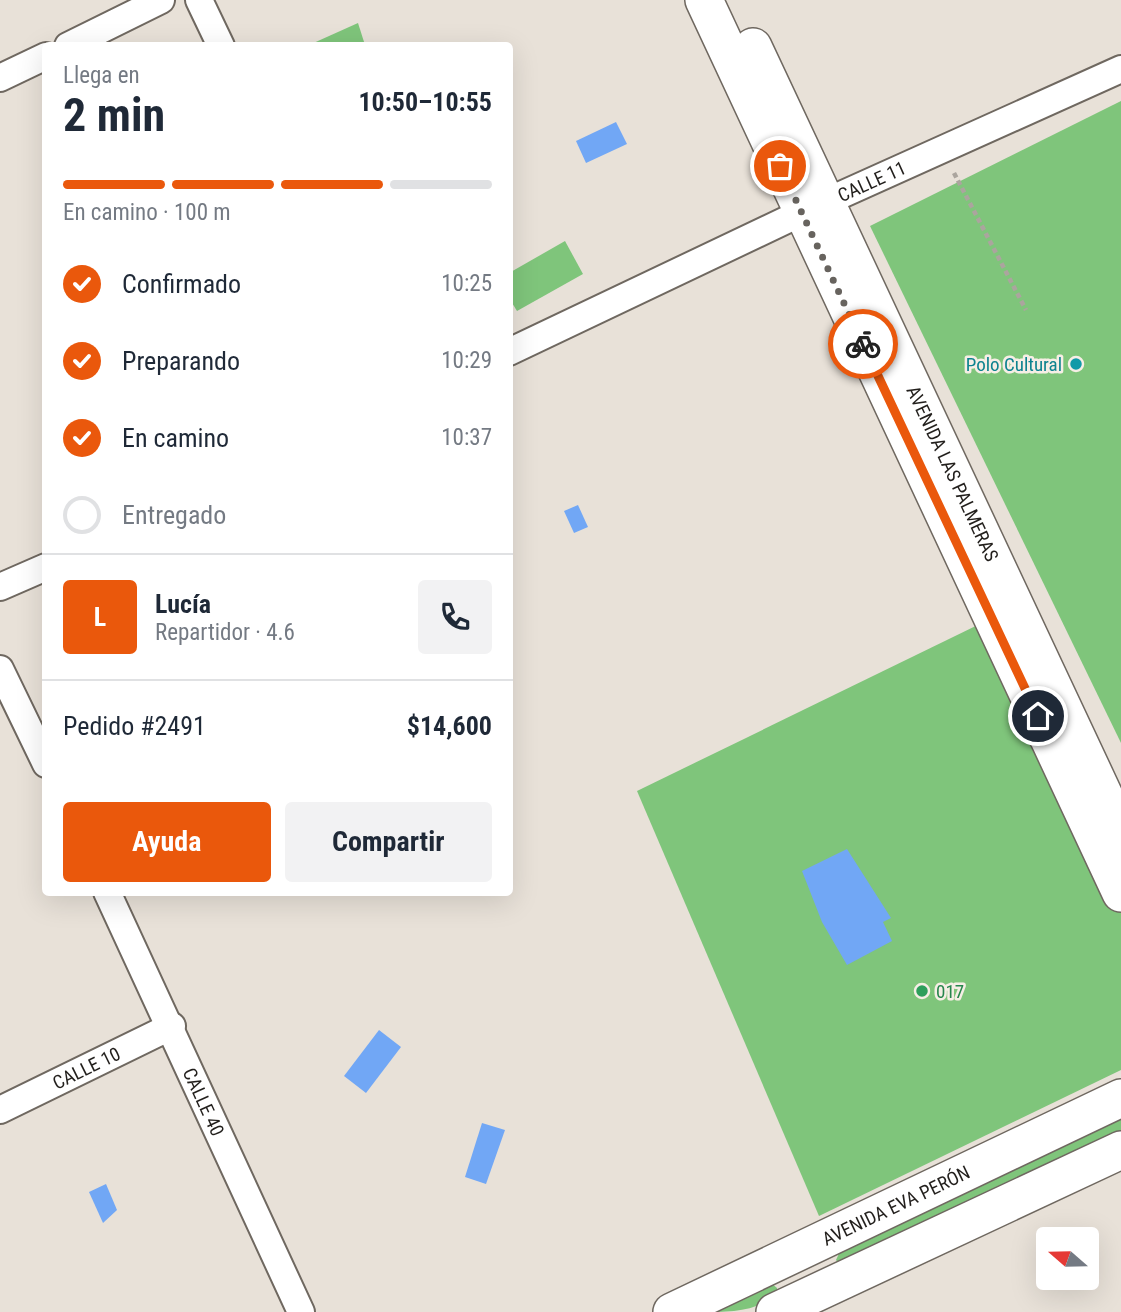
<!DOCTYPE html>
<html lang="es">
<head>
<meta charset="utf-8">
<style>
  :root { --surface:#fff; --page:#f2f2f3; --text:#1f2937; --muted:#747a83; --line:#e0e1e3; --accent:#ea580c }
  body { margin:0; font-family:"Roboto Condensed",sans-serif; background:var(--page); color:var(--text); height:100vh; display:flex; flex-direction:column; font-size:26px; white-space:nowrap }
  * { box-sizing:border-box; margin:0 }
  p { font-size:23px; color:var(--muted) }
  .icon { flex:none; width:38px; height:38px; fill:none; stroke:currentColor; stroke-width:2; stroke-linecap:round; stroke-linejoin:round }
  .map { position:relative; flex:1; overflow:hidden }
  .sheet { position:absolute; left:42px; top:42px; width:471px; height:854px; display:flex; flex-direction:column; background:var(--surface); border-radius:7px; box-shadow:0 7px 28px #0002 }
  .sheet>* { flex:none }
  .needle { width:46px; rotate:290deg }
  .buttons { position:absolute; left:1036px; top:1227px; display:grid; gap:14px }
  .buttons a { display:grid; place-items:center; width:63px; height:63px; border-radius:7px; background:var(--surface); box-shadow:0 7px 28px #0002; font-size:35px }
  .pin { position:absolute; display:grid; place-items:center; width:60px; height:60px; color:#fff; margin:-30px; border:4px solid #fff; border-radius:50%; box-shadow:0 2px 7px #0007 }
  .courier { position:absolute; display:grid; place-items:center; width:70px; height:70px; margin:-35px; border:5px solid #ea580c; border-radius:50%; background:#fff; color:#222; box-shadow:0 2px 9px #0007 }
  .overview em { font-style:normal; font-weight:700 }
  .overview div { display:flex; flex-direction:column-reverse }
  .overview { display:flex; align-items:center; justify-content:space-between; height:119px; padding:0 21px }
  h1 { font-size:46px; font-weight:700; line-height:52px }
  .bar { display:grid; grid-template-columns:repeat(4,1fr); gap:10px 7px; align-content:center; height:84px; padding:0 21px }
  .bar i { height:9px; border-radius:5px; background:var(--line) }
  .bar .active { background:var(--accent) }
  .bar p { grid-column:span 4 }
  .line { display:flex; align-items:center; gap:18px; padding:0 21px; border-top:2px solid var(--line) }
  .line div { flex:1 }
  .round { display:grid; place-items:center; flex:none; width:74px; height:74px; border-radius:7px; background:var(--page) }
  ol { padding:0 21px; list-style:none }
  li { display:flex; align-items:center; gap:21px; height:77px }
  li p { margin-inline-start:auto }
  li .icon { padding:7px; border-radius:50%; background:var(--accent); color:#fff; stroke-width:4 }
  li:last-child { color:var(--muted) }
  li i { width:38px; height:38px; border:4px solid var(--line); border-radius:50% }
  .button { display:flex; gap:14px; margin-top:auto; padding:14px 21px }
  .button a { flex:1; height:80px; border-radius:7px; background:var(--accent); color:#fff; font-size:28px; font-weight:700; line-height:80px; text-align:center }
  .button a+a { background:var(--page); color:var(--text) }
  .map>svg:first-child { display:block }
  .green { fill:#7fc57b }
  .water { fill:#71a7f5 }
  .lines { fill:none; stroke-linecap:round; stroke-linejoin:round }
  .minor-casing { stroke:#6f6860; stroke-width:30 }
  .secondary-casing { stroke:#6f6860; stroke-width:40 }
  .path { stroke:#aba59e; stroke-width:4.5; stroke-dasharray:5 3.5; stroke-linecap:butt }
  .minor { stroke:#fff; stroke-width:26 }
  .secondary { stroke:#fff; stroke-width:37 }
  .done { stroke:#67635e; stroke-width:7; stroke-dasharray:0 12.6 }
  .route { stroke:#ea580c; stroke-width:9 }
  .culture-dot { fill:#0f9aa8; stroke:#f6eee5; stroke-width:2.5 }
  .leisure-dot { fill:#2e9e5b; stroke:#f6eee5; stroke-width:2.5 }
  .labels { text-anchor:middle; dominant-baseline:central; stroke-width:5; stroke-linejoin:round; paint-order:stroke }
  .street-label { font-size:19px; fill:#221f1c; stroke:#f6eee5 }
  .culture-label { font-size:19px; fill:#0d838f; stroke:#f6eee5; text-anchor:end }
  .leisure-label { font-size:19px; fill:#27864d; stroke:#f6eee5; text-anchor:start }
</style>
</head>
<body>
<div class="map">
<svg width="1121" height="1312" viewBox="0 0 1121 1312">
  <rect width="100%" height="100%" fill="#e8e1d8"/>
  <g class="green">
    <polygon points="358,23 365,45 309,45"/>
    <polygon points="1121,101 1121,743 870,226"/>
    <polygon points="565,241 583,274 517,311 509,298 509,273"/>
    <polygon points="988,620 1121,912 1121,1070 819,1216 637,791"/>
    <polygon points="1121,1110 1121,1133 840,1265 836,1260 842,1247"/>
    <path d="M 771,1283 L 777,1288 L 777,1293 C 759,1312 728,1312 702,1312 Z"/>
  </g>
  <g class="water">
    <polygon points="616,122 627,144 586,163 576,141"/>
    <polygon points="578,505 588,527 574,533 564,511"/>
    <polygon points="847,849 891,918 883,922 892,941 847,965 822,922 802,871"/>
    <polygon points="379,1030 401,1047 366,1093 344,1076"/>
    <polygon points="482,1123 505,1130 486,1184 465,1177"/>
    <polygon points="106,1184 117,1210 103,1223 89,1192"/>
  </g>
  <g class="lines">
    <defs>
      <g id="minor">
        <polyline points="199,0 221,46"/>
        <polyline points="68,46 161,0"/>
        <polyline points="0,78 46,56"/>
        <path id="s1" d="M 509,352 L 801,213 L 1121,69"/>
        <polyline points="0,587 46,567"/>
        <polyline points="0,669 46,764"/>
        <path id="s2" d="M 107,892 L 301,1312"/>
        <path id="s3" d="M 0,1110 L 172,1026"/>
      </g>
      <g id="secondary">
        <polyline points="704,0 1121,893"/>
        <path id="s4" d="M 753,47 L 1121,832"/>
        <path id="s5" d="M 672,1312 L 1121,1098"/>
        <polyline points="775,1312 1121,1150"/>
      </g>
    </defs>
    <use href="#minor" class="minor-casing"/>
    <use href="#secondary" class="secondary-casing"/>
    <polyline class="path" points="954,173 1026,310"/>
    <use href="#minor" class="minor"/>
    <use href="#secondary" class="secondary"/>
  </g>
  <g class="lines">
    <polyline class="done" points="780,166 863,344"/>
    <polyline class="route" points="863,344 1038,716"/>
  </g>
  <circle class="culture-dot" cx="1076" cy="364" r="7"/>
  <circle class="leisure-dot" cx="922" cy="991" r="7"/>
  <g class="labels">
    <g class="street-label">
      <text stroke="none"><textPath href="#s1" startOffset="401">CALLE 11</textPath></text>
      <text stroke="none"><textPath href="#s4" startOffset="471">AVENIDA LAS PALMERAS</textPath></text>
      <text stroke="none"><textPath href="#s3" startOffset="96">CALLE 10</textPath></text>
      <text stroke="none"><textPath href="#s2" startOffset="231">CALLE 40</textPath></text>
      <text stroke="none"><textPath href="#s5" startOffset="248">AVENIDA EVA PERÓN</textPath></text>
    </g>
    <g class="culture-label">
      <text x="1062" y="364">Polo Cultural</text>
    </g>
    <g class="leisure-label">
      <text x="936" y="991">017</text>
    </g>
  </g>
</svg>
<div class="buttons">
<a><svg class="needle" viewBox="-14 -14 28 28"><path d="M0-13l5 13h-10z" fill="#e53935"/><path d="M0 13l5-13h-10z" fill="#747a83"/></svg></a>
</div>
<div class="pin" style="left:780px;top:166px;background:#ea580c"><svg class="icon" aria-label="bag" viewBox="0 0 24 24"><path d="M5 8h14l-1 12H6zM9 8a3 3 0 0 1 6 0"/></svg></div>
<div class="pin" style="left:1038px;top:716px;background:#1f2937"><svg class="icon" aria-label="home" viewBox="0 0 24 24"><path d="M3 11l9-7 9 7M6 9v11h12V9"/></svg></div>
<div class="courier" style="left:863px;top:344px"><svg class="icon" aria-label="bike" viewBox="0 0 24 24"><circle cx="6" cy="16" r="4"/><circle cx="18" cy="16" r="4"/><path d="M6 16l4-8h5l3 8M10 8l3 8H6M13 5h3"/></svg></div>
<section class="sheet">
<div class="overview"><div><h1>2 min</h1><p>Llega en</p></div><em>10:50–10:55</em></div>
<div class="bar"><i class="active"></i><i class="active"></i><i class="active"></i><i></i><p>En camino · 100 m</p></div>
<ol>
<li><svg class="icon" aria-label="check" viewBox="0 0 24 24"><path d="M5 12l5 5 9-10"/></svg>Confirmado<p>10:25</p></li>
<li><svg class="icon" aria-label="check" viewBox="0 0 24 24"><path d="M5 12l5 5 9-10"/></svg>Preparando<p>10:29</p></li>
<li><svg class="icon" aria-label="check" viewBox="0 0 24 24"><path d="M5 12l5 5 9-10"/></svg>En camino<p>10:37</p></li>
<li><i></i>Entregado</li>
</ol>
<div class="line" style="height:126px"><b class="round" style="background:var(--accent);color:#fff">L</b><div><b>Lucía</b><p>Repartidor · 4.6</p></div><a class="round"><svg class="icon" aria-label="phone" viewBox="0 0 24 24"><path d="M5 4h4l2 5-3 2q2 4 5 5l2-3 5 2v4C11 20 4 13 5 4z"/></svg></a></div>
<div class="line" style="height:91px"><div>Pedido #2491</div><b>$14,600</b></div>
<div class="button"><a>Ayuda</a><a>Compartir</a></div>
</section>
</div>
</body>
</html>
